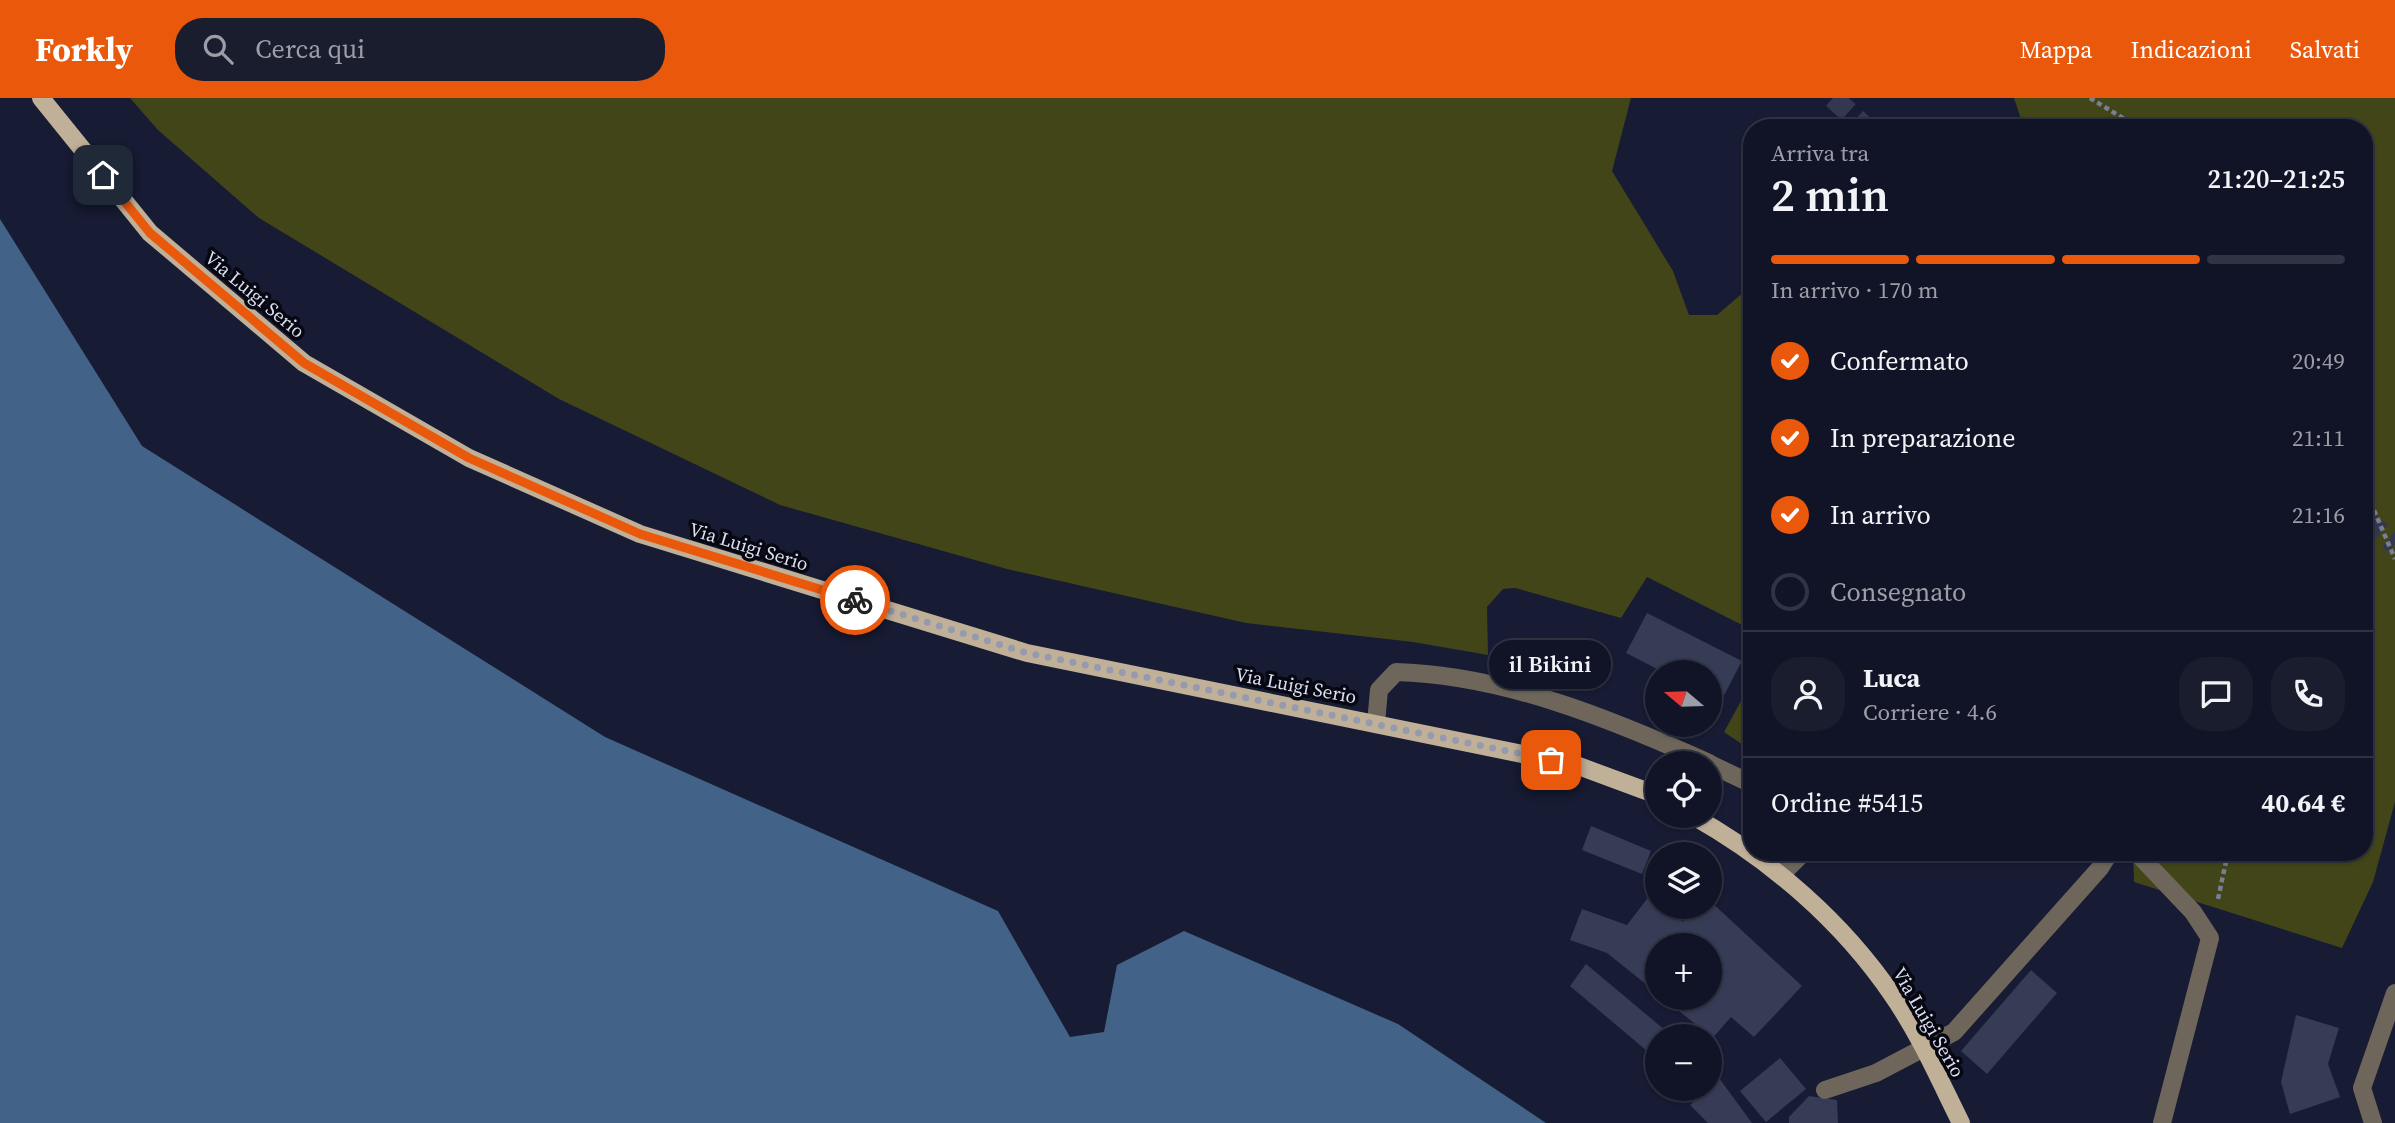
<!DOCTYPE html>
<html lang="it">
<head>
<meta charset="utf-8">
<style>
  :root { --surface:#111426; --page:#1a1d2e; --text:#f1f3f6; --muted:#9c9ea7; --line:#303343; --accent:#ea580c }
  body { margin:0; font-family:"Source Serif 4",serif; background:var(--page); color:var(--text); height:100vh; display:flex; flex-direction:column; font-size:26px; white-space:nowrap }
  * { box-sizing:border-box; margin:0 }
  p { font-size:23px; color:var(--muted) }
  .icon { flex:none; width:38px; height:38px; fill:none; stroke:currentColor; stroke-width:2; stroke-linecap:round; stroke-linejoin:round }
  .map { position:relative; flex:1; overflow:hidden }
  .side { position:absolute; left:1743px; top:21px; width:630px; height:742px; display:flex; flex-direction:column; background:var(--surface); border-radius:28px; box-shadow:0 2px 5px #0004,0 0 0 2px var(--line) }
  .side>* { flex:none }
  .needle { width:46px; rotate:289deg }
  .fabs { position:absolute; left:1645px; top:562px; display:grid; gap:14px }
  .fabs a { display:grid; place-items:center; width:77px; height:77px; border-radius:50%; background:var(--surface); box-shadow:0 2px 5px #0004,0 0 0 2px var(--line); font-size:35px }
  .pin { position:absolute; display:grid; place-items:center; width:60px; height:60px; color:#fff; margin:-30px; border-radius:14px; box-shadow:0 4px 10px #0006 }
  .courier { position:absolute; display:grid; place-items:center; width:70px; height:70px; margin:-35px; border:5px solid #ea580c; border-radius:50%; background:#fff; color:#222; box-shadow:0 2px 9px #0007 }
  .bubble { position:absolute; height:49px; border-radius:24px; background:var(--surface); box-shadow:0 2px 5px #0004,0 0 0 2px var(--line); font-size:23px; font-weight:600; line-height:49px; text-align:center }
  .overview em { font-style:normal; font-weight:600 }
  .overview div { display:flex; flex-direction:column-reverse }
  .overview { display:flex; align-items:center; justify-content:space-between; height:119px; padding:0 28px }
  h1 { font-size:46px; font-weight:600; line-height:52px }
  .bar { display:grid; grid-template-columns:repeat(4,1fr); gap:10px 7px; align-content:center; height:84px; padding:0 28px }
  .bar i { height:9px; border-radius:5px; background:var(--line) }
  .bar .on { background:var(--accent) }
  .bar p { grid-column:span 4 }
  .line { display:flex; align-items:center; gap:18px; padding:0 28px; border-top:2px solid var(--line) }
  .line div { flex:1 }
  .round { display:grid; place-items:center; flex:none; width:74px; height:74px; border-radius:28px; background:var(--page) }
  ol { padding:0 28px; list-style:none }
  li { display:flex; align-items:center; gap:21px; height:77px }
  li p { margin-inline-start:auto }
  li .icon { padding:7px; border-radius:50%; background:var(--accent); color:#fff; stroke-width:4 }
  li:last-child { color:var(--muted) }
  li i { width:38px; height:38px; border:4px solid var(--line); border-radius:50% }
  header { display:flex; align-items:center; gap:42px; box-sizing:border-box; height:98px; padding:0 35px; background:var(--accent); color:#fff }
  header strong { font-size:33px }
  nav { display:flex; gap:38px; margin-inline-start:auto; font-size:24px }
  .search { width:490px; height:63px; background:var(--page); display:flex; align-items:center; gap:18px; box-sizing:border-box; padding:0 24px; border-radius:28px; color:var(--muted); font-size:26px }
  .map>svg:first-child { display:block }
  .green { fill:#424518 }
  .water { fill:#426387 }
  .building { fill:#373c56 }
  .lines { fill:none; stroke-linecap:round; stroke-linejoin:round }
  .highway-tunnel { stroke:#34384f; stroke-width:21; stroke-dasharray:21 10; stroke-linecap:butt }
  .path { stroke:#7a7e93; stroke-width:4.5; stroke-dasharray:5 3.5; stroke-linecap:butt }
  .minor { stroke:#6e665a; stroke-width:18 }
  .major { stroke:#c0b098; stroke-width:18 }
  .done { stroke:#969aae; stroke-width:7; stroke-dasharray:0 12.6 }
  .route { stroke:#ea580c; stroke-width:9 }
  .labels { text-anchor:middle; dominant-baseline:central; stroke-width:7; stroke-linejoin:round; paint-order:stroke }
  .street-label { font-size:19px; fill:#dbdff0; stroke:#060711 }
</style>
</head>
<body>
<header>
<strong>Forkly</strong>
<div class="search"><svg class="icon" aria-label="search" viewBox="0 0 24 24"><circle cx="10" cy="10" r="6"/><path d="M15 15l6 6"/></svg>Cerca qui</div>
<nav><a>Mappa</a><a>Indicazioni</a><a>Salvati</a></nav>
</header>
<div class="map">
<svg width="2395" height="1025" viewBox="0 0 2395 1025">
  <rect width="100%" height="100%" fill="#171b33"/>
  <g class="green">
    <polygon points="130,0 1631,0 1612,73 1673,173 1689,217 1717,217 1752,187 1752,532 1647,479 1621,520 1515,490 1503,491 1487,509 1488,557 1413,544 1246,525 1007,471 780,407 559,301 259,120 158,32"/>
    <polygon points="2014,0 2395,0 2395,704 2373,784 2342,850 2134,784 2133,754 2364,754 2364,30 2024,30"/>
    <polygon points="1752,583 1752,653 1724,634"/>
  </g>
  <polygon class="water" points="0,121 142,348 605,639 998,813 1070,939 1104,934 1117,867 1184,833 1398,926 1546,1025 0,1025"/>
  <g class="building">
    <polygon points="1647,515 1742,563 1721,603 1710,597 1710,574 1663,574 1626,555"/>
    <polygon points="1591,728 1651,753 1642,776 1582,752"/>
    <polygon points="1650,797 1657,803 1657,808 1664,808 1683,824 1697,808 1710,808 1710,803 1802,888 1754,939 1731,919 1710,943 1710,938 1663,900 1710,900 1710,847 1657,847 1657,895 1607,855 1570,842 1582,811 1627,827"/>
    <polygon points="1586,866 1672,938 1657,938 1657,969 1650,963 1653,958 1570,888"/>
    <polygon points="2031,872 2057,895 1987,976 1961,953"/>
    <polygon points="2296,917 2339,930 2328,966 2340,999 2290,1016 2281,984"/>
    <polygon points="1780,960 1806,991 1766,1024 1740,993"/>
    <polygon points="1719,980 1752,1025 1708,1025 1690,1007"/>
    <polygon points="1809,998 1837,1002 1838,1025 1789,1025 1789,1019"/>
  </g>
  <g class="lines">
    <g class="highway-tunnel">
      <polyline points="1833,0 1866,30"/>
      <polyline points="2364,422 2395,446"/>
    </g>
    <g class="path">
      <polyline points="2090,0 2139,30"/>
      <polyline points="2364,389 2395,461"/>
      <polyline points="2218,801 2228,754"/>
    </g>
    <g class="minor">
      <path d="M 1376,625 L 1379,592 L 1396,574 C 1504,577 1611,621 1709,665"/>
      <polyline points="1710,666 1752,686"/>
      <polyline points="2136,754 2193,814 2210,840 2162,1025"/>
      <polyline points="1782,776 1799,759 1799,754"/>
      <polyline points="1825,992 1876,975 1954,934 2100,770 2110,754"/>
      <polyline points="2373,1025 2362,990 2395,895"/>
    </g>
    <g class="major">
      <polyline points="41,0 150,135 304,265 469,360 640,436 1027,555 1576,667 1657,697"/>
      <path d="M 1693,718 C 1771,762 1842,823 1893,898 C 1920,937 1940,983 1961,1025"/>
    </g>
  </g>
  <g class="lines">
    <polyline class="done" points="855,502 1027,555 1551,662"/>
    <polyline class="route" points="103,77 150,135 304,265 469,360 640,436 855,502"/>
  </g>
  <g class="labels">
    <g class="street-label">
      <text transform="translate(255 196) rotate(40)">Via Luigi Serio</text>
      <text transform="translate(749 448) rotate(17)">Via Luigi Serio</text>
      <text transform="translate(1296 587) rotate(11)">Via Luigi Serio</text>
      <text transform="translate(1929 924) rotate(60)">Via Luigi Serio</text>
    </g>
  </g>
</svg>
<div class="fabs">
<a><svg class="needle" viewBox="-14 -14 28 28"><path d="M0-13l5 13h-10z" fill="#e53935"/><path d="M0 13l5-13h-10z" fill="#9c9ea7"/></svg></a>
<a><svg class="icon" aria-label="locate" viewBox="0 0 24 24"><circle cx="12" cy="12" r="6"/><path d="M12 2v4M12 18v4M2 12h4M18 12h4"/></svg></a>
<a><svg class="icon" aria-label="layers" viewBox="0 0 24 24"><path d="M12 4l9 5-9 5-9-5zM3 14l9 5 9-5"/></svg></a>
<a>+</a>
<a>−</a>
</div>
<div class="pin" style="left:1551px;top:662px;background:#ea580c"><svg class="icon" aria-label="bag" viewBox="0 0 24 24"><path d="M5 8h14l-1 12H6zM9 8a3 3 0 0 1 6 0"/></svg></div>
<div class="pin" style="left:103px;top:77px;background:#1f2937"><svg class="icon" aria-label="home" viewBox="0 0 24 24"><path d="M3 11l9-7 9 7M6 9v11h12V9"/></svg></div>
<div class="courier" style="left:855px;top:502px"><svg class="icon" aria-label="bike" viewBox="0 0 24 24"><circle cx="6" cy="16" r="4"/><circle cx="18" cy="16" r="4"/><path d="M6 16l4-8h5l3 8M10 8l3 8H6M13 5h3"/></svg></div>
<div class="bubble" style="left:1489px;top:542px;width:122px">il Bikini</div>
<section class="side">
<div class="overview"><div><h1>2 min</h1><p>Arriva tra</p></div><em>21:20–21:25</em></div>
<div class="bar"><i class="on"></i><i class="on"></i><i class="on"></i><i></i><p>In arrivo · 170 m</p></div>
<ol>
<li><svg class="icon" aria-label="check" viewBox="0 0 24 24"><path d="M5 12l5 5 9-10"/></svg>Confermato<p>20:49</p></li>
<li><svg class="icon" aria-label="check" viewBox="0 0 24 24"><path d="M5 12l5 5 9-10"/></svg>In preparazione<p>21:11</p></li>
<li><svg class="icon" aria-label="check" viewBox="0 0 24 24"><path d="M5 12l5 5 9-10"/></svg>In arrivo<p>21:16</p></li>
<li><i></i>Consegnato</li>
</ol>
<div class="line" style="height:126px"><a class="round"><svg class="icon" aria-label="person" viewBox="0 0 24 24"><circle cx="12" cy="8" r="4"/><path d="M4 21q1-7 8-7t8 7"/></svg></a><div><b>Luca</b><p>Corriere · 4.6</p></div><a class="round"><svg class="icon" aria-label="chat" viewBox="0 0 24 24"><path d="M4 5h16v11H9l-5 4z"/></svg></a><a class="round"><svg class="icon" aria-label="phone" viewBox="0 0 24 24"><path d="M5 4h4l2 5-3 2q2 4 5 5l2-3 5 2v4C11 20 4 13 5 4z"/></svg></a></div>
<div class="line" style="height:91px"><div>Ordine #5415</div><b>40.64 €</b></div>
</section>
</div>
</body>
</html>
